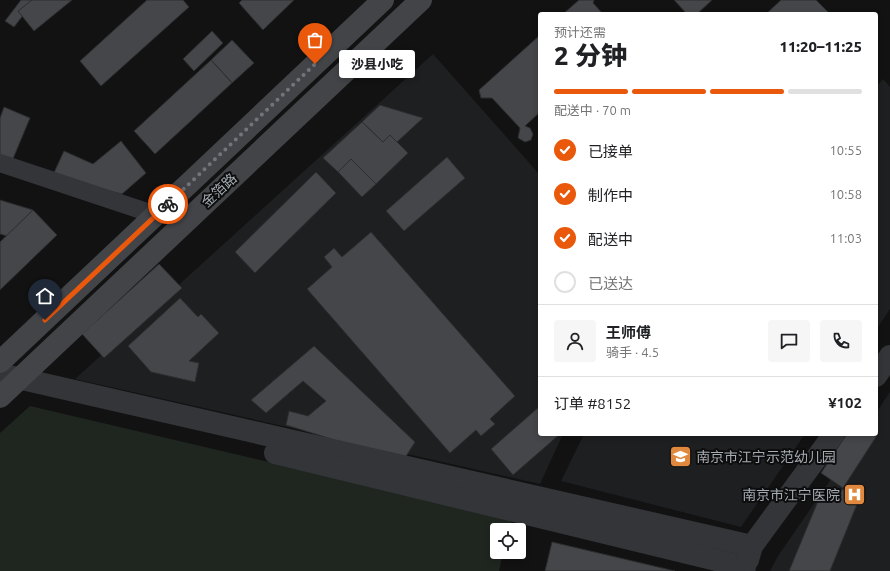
<!DOCTYPE html>
<html lang="zh">
<head>
<meta charset="utf-8">
<style>
  :root { --surface:#fff; --page:#f6f6f6; --text:#202124; --muted:#757577; --line:#e0e0e0; --accent:#ea580c }
  body { margin:0; font-family:Ubuntu,"Noto Sans SC",sans-serif; background:var(--page); color:var(--text); height:100vh; display:flex; flex-direction:column; font-size:15px; white-space:nowrap }
  * { box-sizing:border-box; margin:0 }
  p { font-size:13px; color:var(--muted) }
  .icon { flex:none; width:22px; height:22px; fill:none; stroke:currentColor; stroke-width:2; stroke-linecap:round; stroke-linejoin:round }
  .map { position:relative; flex:1; overflow:hidden }
  .details { position:absolute; left:538px; top:12px; width:340px; height:424px; display:flex; flex-direction:column; background:var(--surface); border-radius:4px; box-shadow:0 2px 6px #0003 }
  .details>* { flex:none }
  .buttons { position:absolute; left:490px; top:523px; display:grid; gap:8px }
  .buttons a { display:grid; place-items:center; width:36px; height:36px; border-radius:4px; background:var(--surface); box-shadow:0 2px 6px #0003; font-size:20px }
  .pin { position:absolute; display:grid; place-items:center; width:34px; height:34px; color:#fff; margin:-41px -17px; border-radius:50% 50% 50% 0; rotate:-45deg; box-shadow:0 0 4px #0007 }
  .pin .icon { rotate:45deg }
  .courier { position:absolute; display:grid; place-items:center; width:40px; height:40px; margin:-20px; border:3px solid #ea580c; border-radius:50%; background:#fff; color:#222; box-shadow:0 1px 5px #0007 }
  .bubble { position:absolute; height:28px; border-radius:4px; background:var(--surface); box-shadow:0 2px 6px #0003; font-size:13px; font-weight:800; line-height:28px; text-align:center }
  .head em { font-style:normal; font-weight:800 }
  .head div { display:flex; flex-direction:column-reverse }
  .head { display:flex; align-items:center; justify-content:space-between; height:68px; padding:0 16px }
  h1 { font-size:26px; font-weight:800; line-height:30px }
  .bar { display:grid; grid-template-columns:repeat(4,1fr); gap:6px 4px; align-content:center; height:48px; padding:0 16px }
  .bar i { height:5px; border-radius:3px; background:var(--line) }
  .bar .active { background:var(--accent) }
  .bar p { grid-column:span 4 }
  .line { display:flex; align-items:center; gap:10px; padding:0 16px; border-top:1px solid var(--line) }
  .line div { flex:1 }
  .round { display:grid; place-items:center; flex:none; width:42px; height:42px; border-radius:4px; background:var(--page) }
  ol { padding:0 16px; list-style:none }
  li { display:flex; align-items:center; gap:12px; height:44px }
  li p { margin-inline-start:auto }
  li .icon { padding:4px; border-radius:50%; background:var(--accent); color:#fff; stroke-width:4 }
  li:last-child { color:var(--muted) }
  li i { width:22px; height:22px; border:2px solid var(--line); border-radius:50% }
  .map>svg:first-child { display:block }
  .built { fill:#1e1f20 }
  .green { fill:#1f261f }
  .building { fill:#444649; stroke:#2c2d2f }
  .lines { fill:none; stroke-linecap:round; stroke-linejoin:round }
  .minor { stroke:#333538; stroke-width:18 }
  .tertiary { stroke:#333538; stroke-width:22 }
  .secondary { stroke:#424448; stroke-width:22 }
  .done { stroke:#72767b; stroke-width:4; stroke-dasharray:0 7.2 }
  .route { stroke:#ea580c; stroke-width:5 }
  .labels { text-anchor:middle; dominant-baseline:central; stroke-width:4; stroke-linejoin:round; paint-order:stroke }
  .street-label { font-size:14px; fill:#a5acb3; stroke:#0d0d0e }
  .poi-label { font-size:14px; fill:#a5acb3; stroke:#0d0d0e; text-anchor:start }
</style>
</head>
<body>
<div class="map">
<svg width="890" height="571" viewBox="0 0 890 571">
  <rect width="100%" height="100%" fill="#121213"/>
  <g class="built">
    <polygon points="433,54 540,175 540,434 563,434 540,484 75,379"/>
    <polygon points="883,79 890,87 890,309 876,330 876,87"/>
    <polygon points="890,392 890,571 770,571 778,556 862,434 876,434 876,413"/>
    <polygon points="584,434 805,434 741,527 561,481"/>
  </g>
  <polygon class="green" points="30,406 512,519 509,530 497,530 497,552 503,552 499,571 0,571 0,433"/>
  <g class="building">
    <polygon points="21,0 35,0 14,27 5,21"/>
    <polygon points="32,0 72,0 34,31 18,11"/>
    <polygon points="147,0 183,0 189,7 101,86 80,61"/>
    <polygon points="242,0 294,0 263,30 239,3"/>
    <polygon points="579,0 594,0 593,3 603,14 563,14"/>
    <polygon points="674,0 712,0 697,14 687,14"/>
    <polygon points="781,0 816,0 830,14 766,14"/>
    <polygon points="212,31 223,43 194,71 183,59"/>
    <polygon points="540,35 540,112 525,126 530,128 533,134 531,140 525,142 518,138 520,128 492,98 481,98 479,90"/>
    <polygon points="232,40 254,63 232,83 211,60"/>
    <polygon points="211,60 232,83 155,154 134,131"/>
    <polygon points="380,105 423,118 397,142 390,135 383,142 362,122"/>
    <polygon points="4,107 30,118 10,166 0,162 0,118"/>
    <polygon points="362,122 383,142 390,135 408,153 376,184 351,159 338,172 323,158"/>
    <polygon points="121,141 146,173 122,194 52,177 64,151 93,164"/>
    <polygon points="447,157 465,178 404,231 386,211"/>
    <polygon points="351,159 376,184 362,197 338,172"/>
    <polygon points="316,172 336,193 255,273 235,252"/>
    <polygon points="0,200 33,210 7,236 0,234"/>
    <polygon points="33,210 57,235 0,290 0,242"/>
    <polygon points="371,232 515,396 490,419 495,424 481,436 476,430 450,453 307,289 332,267 324,257 334,248 342,257"/>
    <polygon points="159,264 182,288 104,358 82,334"/>
    <polygon points="180,298 198,317 201,314 219,333 189,361 199,363 195,382 151,372 128,346"/>
    <polygon points="314,346 415,442 403,461 286,425 289,411 308,416 326,401 303,381 266,413 251,400"/>
    <polygon points="540,406 540,434 560,434 513,475 491,449"/>
    <polygon points="847,434 871,434 876,437 843,488 821,473"/>
    <polygon points="823,489 839,495 842,489 860,497 830,571 789,571"/>
    <polygon points="552,542 675,571 545,571"/>
  </g>
  <g class="lines">
    <polyline class="minor" points="0,163 156,215"/>
    <g class="tertiary">
      <polyline points="0,374 752,546"/>
      <polyline points="876,376 890,356"/>
      <polyline points="275,453 745,567"/>
      <polyline points="748,560 752,546 834,434"/>
    </g>
    <g class="secondary">
      <polyline points="0,362 383,0"/>
      <polyline points="0,397 421,0"/>
    </g>
  </g>
  <g class="lines">
    <polyline class="done" points="168,204 315,64"/>
    <polyline class="route" points="45,320 168,204"/>
  </g>
  <defs>
    <symbol id="school-square" viewBox="-11 -11 22 22"><rect x="-9" y="-9" width="18" height="18" rx="4" fill="#e0893e" stroke="#0d0d0e"/><path d="M0-5L7-2L0 1L-7-2ZM-4 1L0 2.5L4 1V4Q0 6-4 4Z" fill="#fff"/></symbol>
    <symbol id="hospital-square" viewBox="-11 -11 22 22"><rect x="-9" y="-9" width="18" height="18" rx="4" fill="#e0893e" stroke="#0d0d0e"/><path d="M-5-5h3v3.5h4V-5h3V5h-3V1.5h-4V5h-3Z" fill="#fff"/></symbol>
  </defs>
  <g fill-rule="evenodd">
    <use href="#school-square" x="668" y="444" width="25" height="25"/>
    <use href="#hospital-square" x="842" y="482" width="25" height="25"/>
  </g>
  <g class="labels">
    <g class="street-label">
      <text transform="translate(219 190) rotate(-43)">金箔路</text>
    </g>
    <g class="poi-label">
      <text x="696" y="457">南京市江宁示范幼儿园</text>
      <text x="840" y="495" text-anchor="end">南京市江宁医院</text>
    </g>
  </g>
</svg>
<div class="buttons">
<a><svg class="icon" aria-label="locate" viewBox="0 0 24 24"><circle cx="12" cy="12" r="6"/><path d="M12 2v4M12 18v4M2 12h4M18 12h4"/></svg></a>
</div>
<div class="pin" style="left:315px;top:64px;background:#ea580c"><svg class="icon" aria-label="bag" viewBox="0 0 24 24"><path d="M5 8h14l-1 12H6zM9 8a3 3 0 0 1 6 0"/></svg></div>
<div class="pin" style="left:45px;top:320px;background:#1f2937"><svg class="icon" aria-label="home" viewBox="0 0 24 24"><path d="M3 11l9-7 9 7M6 9v11h12V9"/></svg></div>
<div class="courier" style="left:168px;top:204px"><svg class="icon" aria-label="bike" viewBox="0 0 24 24"><circle cx="6" cy="16" r="4"/><circle cx="18" cy="16" r="4"/><path d="M6 16l4-8h5l3 8M10 8l3 8H6M13 5h3"/></svg></div>
<div class="bubble" style="left:339px;top:50px;width:76px">沙县小吃</div>
<section class="details">
<div class="head"><div><h1>2 分钟</h1><p>预计还需</p></div><em>11:20–11:25</em></div>
<div class="bar"><i class="active"></i><i class="active"></i><i class="active"></i><i></i><p>配送中 · 70 m</p></div>
<ol>
<li><svg class="icon" aria-label="check" viewBox="0 0 24 24"><path d="M5 12l5 5 9-10"/></svg>已接单<p>10:55</p></li>
<li><svg class="icon" aria-label="check" viewBox="0 0 24 24"><path d="M5 12l5 5 9-10"/></svg>制作中<p>10:58</p></li>
<li><svg class="icon" aria-label="check" viewBox="0 0 24 24"><path d="M5 12l5 5 9-10"/></svg>配送中<p>11:03</p></li>
<li><i></i>已送达</li>
</ol>
<div class="line" style="height:72px"><a class="round"><svg class="icon" aria-label="person" viewBox="0 0 24 24"><circle cx="12" cy="8" r="4"/><path d="M4 21q1-7 8-7t8 7"/></svg></a><div><b>王师傅</b><p>骑手 · 4.5</p></div><a class="round"><svg class="icon" aria-label="chat" viewBox="0 0 24 24"><path d="M4 5h16v11H9l-5 4z"/></svg></a><a class="round"><svg class="icon" aria-label="phone" viewBox="0 0 24 24"><path d="M5 4h4l2 5-3 2q2 4 5 5l2-3 5 2v4C11 20 4 13 5 4z"/></svg></a></div>
<div class="line" style="height:52px"><div>订单 #8152</div><b>¥102</b></div>
</section>
</div>
</body>
</html>
